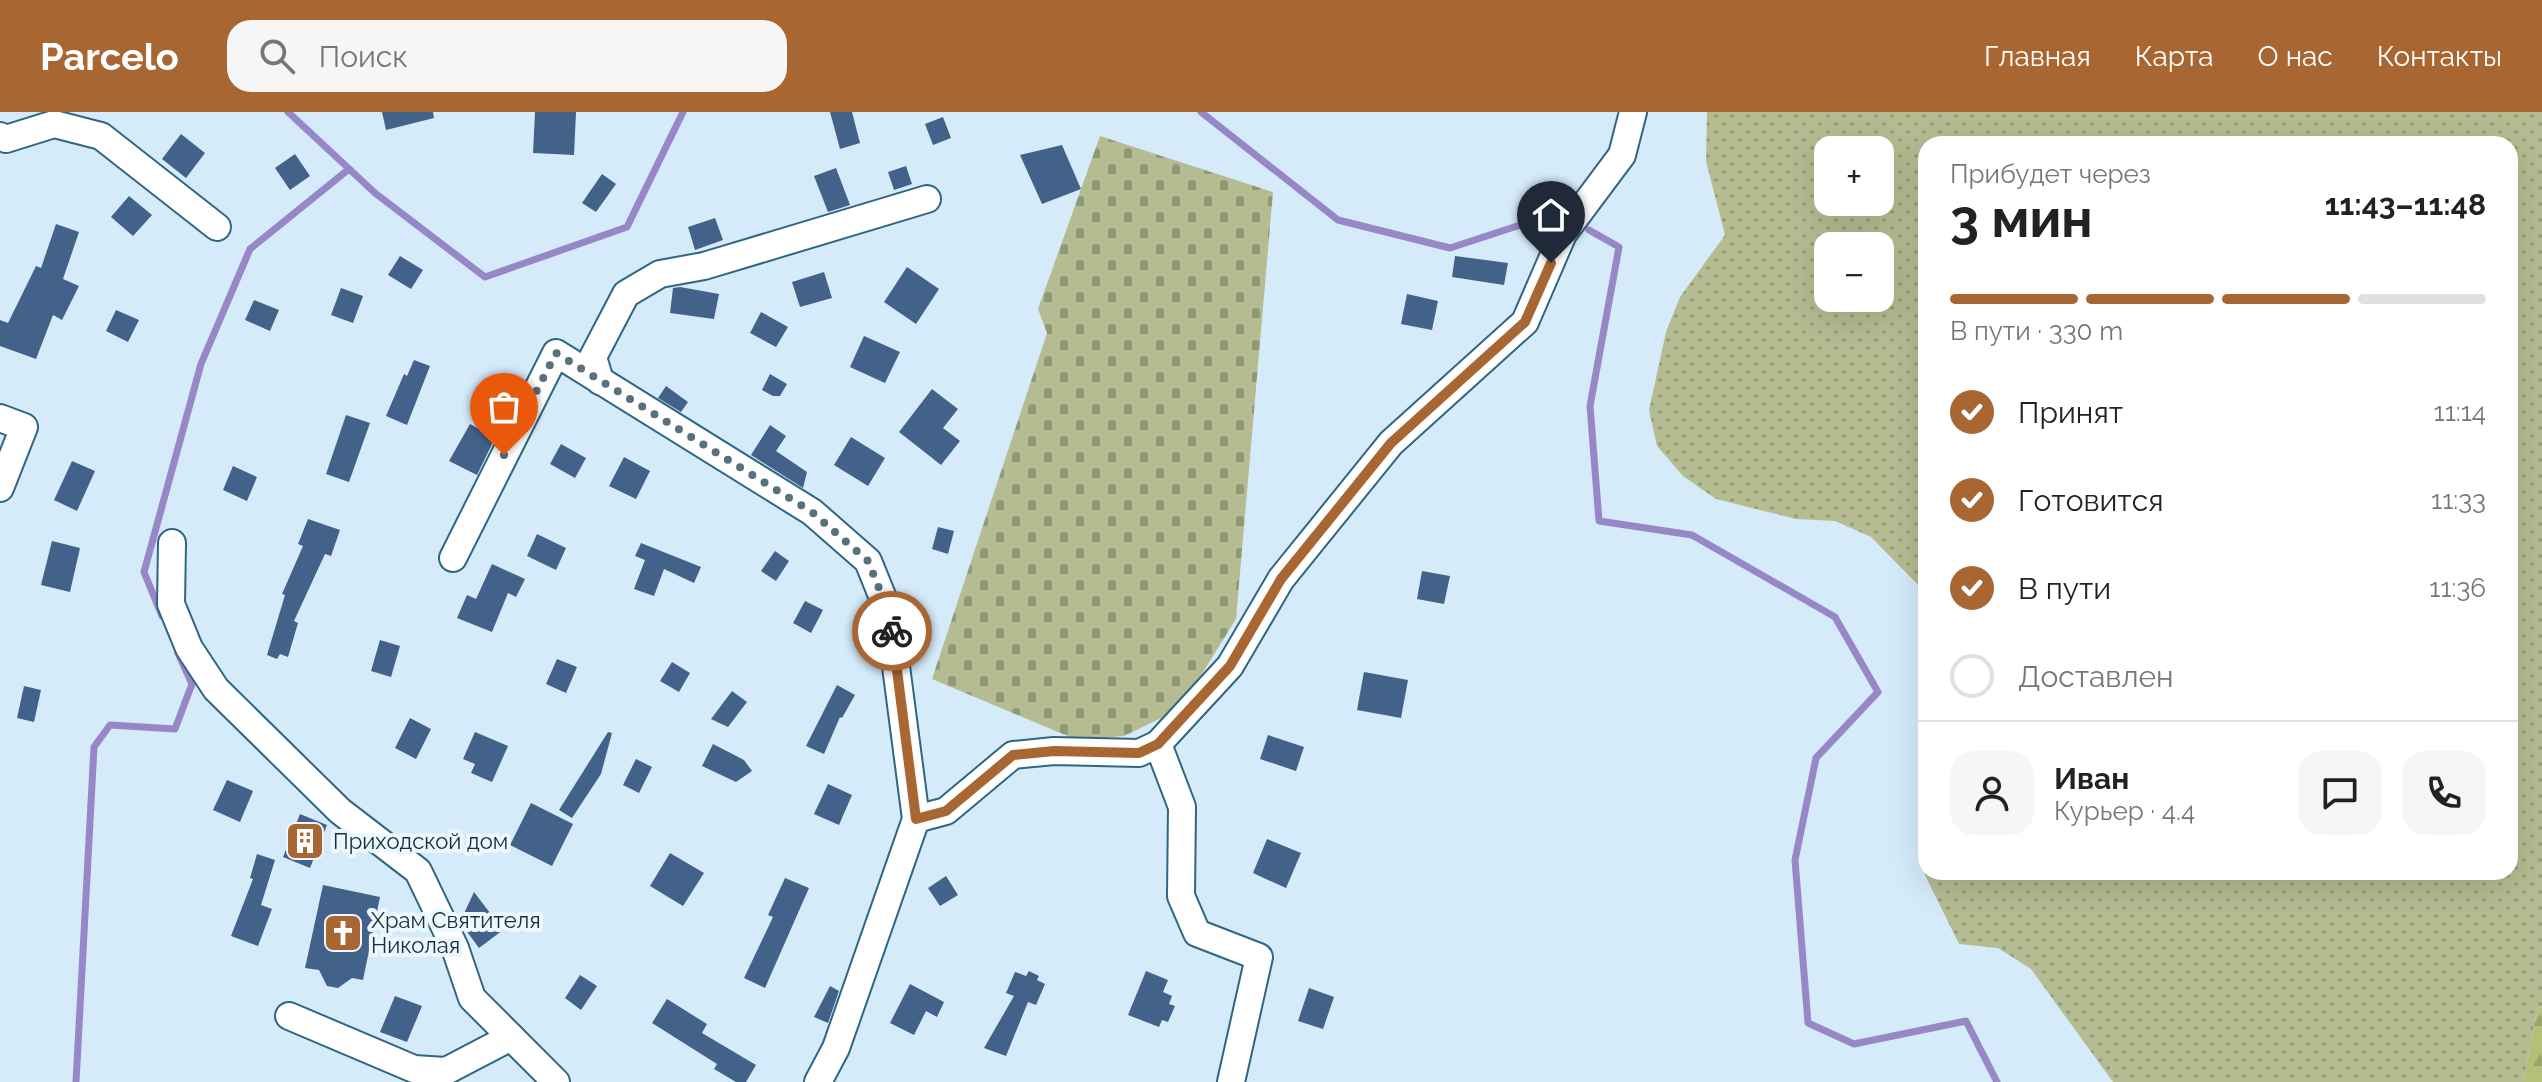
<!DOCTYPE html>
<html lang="ru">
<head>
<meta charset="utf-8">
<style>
  :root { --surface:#fff; --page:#f6f6f6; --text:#222; --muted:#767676; --line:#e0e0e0; --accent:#a86633 }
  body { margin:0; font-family:Raleway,sans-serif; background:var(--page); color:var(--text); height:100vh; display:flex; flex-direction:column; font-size:30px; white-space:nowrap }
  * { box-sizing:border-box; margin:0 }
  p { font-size:26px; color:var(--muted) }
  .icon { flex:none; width:44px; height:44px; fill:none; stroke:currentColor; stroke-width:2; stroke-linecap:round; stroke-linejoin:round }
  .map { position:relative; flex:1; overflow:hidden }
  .panel { position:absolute; left:1918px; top:24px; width:600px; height:744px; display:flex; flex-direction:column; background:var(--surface); border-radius:24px; box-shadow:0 8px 32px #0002 }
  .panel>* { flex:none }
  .controls { position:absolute; left:1814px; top:24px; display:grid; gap:16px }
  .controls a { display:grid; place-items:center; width:80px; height:80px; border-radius:16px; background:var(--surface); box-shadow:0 8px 32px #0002; font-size:40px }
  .pin { position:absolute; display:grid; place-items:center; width:68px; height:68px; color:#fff; margin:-82px -34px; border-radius:50% 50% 50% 0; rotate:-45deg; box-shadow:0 0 8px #0007 }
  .pin .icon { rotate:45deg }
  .courier { position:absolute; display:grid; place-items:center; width:80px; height:80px; margin:-40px; border:6px solid #a86633; border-radius:50%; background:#fff; color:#222; box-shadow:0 2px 10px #0007 }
  .headline em { font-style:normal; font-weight:700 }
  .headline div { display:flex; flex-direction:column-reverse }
  .headline { display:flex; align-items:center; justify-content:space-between; height:136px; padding:0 32px }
  h1 { font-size:52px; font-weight:700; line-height:60px }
  .bar { display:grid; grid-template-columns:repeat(4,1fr); gap:12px 8px; align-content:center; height:96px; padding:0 32px }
  .bar i { height:10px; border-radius:6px; background:var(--line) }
  .bar .current { background:var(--accent) }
  .bar p { grid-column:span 4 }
  .line { display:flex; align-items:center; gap:20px; padding:0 32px; border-top:2px solid var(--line) }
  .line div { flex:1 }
  .round { display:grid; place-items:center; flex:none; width:84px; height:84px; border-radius:24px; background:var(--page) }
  ol { padding:0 32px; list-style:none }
  li { display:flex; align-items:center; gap:24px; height:88px }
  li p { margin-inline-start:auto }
  li .icon { padding:8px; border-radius:50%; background:var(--accent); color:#fff; stroke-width:4 }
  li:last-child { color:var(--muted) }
  li i { width:44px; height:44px; border:4px solid var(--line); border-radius:50% }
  header { display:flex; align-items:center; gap:48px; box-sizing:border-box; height:112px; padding:0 40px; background:var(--accent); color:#fff }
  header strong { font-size:38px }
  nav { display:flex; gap:44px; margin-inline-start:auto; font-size:28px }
  .search { width:560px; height:72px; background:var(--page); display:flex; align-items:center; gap:20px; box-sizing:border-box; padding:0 28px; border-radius:24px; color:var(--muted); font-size:30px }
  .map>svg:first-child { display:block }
  .grass { fill:url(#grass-dots); fill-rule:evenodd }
  .forest { fill:url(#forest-firs) }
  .cemetery { fill:url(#cemetery-stones) }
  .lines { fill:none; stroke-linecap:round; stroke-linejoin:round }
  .stream { stroke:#9887c7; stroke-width:7 }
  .building { fill:#43628a }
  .minor-casing { stroke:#2f6684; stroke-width:30 }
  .minor { stroke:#fff; stroke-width:26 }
  .done { stroke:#59707d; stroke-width:8; stroke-dasharray:0 14.4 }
  .route { stroke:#a86633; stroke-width:10 }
  .labels { text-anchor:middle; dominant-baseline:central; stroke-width:8; stroke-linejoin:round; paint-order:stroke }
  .poi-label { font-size:22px; fill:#162d3a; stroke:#ecf7fe; text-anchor:start }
</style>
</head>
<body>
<header>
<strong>Parcelo</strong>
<div class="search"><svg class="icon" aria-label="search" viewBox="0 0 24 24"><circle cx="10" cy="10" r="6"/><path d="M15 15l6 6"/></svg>Поиск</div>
<nav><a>Главная</a><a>Карта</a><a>О нас</a><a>Контакты</a></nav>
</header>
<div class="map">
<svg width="2542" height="970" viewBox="0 0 2542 970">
  <defs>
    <pattern id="grass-dots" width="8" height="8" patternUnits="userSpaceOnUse" patternTransform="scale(2)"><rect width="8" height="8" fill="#b5bc91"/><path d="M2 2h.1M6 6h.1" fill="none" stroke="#929977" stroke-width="1.8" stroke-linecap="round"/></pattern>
    <pattern id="forest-firs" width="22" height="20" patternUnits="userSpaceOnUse" patternTransform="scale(2)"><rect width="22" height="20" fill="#b4bf77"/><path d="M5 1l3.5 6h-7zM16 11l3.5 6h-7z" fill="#9aa468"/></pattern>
    <pattern id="cemetery-stones" width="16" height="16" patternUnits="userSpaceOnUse" patternTransform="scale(2)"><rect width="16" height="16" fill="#b5bc91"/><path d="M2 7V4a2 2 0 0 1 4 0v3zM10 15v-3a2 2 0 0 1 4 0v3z" fill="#929977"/></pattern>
  </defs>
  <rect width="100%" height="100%" fill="#d5ebf9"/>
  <path class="grass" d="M 1707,0 L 2542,0 L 2542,893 L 2535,906 L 2524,970 L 2113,970 L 2031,857 L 1998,836 L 1959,832 L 1925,763 L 1926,684 L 1926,760 L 2510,760 L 2510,32 L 1926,32 L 1926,481 L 1871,425 L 1835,409 L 1796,407 L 1716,387 L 1683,364 L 1657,334 L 1649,298 L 1666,220 L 1680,185 L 1725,123 L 1706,49 ZM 1828,38 L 1880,38 L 1880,90 L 1828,90 ZM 1828,134 L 1880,134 L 1880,186 L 1828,186 Z"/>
  <polygon class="forest" points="2542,893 2542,970 2524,970 2535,906"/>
  <polygon class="cemetery" points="1100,24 1273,80 1236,507 1180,597 1124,624 1077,628 932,567 1047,221 1038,197"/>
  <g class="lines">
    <g class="stream">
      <polyline points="288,0 375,81 485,165 627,115 683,0"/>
      <polyline points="1201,0 1338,108 1450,136 1557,101"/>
      <polyline points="1589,118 1619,135 1590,294 1599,409 1692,423 1835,505 1878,580 1816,646 1795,748 1808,911 1854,932 1966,909 1997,970"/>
      <polyline points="162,504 144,460 201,252 250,137 349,57"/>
      <polyline points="76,970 94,635 110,613 175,617 192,572 178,541"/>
    </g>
  </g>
  <g class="building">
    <polygon points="382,0 433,0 434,6 386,18"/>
    <polygon points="535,0 576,0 574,43 533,41"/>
    <polygon points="830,0 852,0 860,31 840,37"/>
    <polygon points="943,5 951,26 933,33 925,12"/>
    <polygon points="181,22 205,41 186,66 162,47"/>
    <polygon points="1062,33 1081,77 1042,92 1020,43"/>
    <polygon points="295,42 310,64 290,78 275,56"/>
    <polygon points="906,54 912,72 894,78 888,60"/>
    <polygon points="836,56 850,93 828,100 814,64"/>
    <polygon points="602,62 616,72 596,100 582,91"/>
    <polygon points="129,84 152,103 133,124 111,105"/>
    <polygon points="715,106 723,128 695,138 688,115"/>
    <polygon points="56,112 79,120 63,167 79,174 62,208 53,203 36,247 0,234 0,208 8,211 36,154 41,156"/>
    <polygon points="400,144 423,158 411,177 388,163"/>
    <polygon points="1455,144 1508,151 1504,173 1452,165"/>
    <polygon points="907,155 939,177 916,212 884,190"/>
    <polygon points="824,160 832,186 800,195 792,170"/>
    <polygon points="680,175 719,182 714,207 670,201 673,176"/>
    <polygon points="341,176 363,184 353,211 331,203"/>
    <polygon points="1407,182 1438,189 1432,218 1401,212"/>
    <polygon points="254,188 279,198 270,219 245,208"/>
    <polygon points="116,198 139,208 128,230 106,219"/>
    <polygon points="761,200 788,215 776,235 750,221"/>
    <polygon points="864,224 900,240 885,271 850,255"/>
    <polygon points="414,248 430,254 407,313 386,304 404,262 407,264"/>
    <polygon points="770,262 787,272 780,284 773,284 762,278"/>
    <polygon points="666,274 688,290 681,300 658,286"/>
    <polygon points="932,277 958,297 943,316 960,329 941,353 899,320"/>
    <polygon points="346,303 370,311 349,370 326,362"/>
    <polygon points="470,312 495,326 477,363 449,349"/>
    <polygon points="770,313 786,324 776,339 807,360 803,376 751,343"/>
    <polygon points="851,325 885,346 868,374 834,353"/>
    <polygon points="561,332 586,346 575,366 550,352"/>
    <polygon points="624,345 650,359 636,387 609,374"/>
    <polygon points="72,349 95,359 77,399 54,388"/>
    <polygon points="233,354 257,365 247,389 223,378"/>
    <polygon points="308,407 340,418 331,444 325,442 294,509 298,511 288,545 280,542 277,547 267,543 285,483 282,482 303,434 298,432"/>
    <polygon points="938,415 954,419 948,442 932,437"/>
    <polygon points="537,422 566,436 556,458 527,444"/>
    <polygon points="52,429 80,436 70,480 41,473"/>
    <polygon points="641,431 701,455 694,471 664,457 654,484 634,477 645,448 635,444"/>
    <polygon points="775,439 789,449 776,469 761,459"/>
    <polygon points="492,452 525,467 516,485 508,481 492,520 457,506 467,483 476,487"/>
    <polygon points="1422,459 1450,464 1444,492 1417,487"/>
    <polygon points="805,489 823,498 811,521 793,511"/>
    <polygon points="380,528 400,534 391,565 371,559"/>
    <polygon points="557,547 577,555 566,581 546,572"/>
    <polygon points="672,550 690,561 679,580 660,569"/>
    <polygon points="1364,560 1408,568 1401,606 1357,598"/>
    <polygon points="837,573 855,583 842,606 840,605 824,642 806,634"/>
    <polygon points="24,574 41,578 34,610 17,606"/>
    <polygon points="732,579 747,590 728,615 711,607"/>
    <polygon points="410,606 431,617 416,647 395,636"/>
    <polygon points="475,620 508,634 492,670 471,661 475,652 463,647"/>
    <polygon points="608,620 612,621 601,662 572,706 559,698"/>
    <polygon points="1268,623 1304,635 1296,659 1260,647"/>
    <polygon points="713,632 744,648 752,659 736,670 702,654"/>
    <polygon points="636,647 652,655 639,681 623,673"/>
    <polygon points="227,668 253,679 240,710 213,698"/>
    <polygon points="828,672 852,683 839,713 814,702"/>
    <polygon points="531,691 573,712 552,754 510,733"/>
    <polygon points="300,702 327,713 310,756 283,745"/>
    <polygon points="1267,727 1301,741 1286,776 1253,761"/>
    <polygon points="670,741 704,761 683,794 650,774"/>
    <polygon points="257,742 275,748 261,793 272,797 258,834 231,824 253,767 250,766"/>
    <polygon points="946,764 958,783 940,794 928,776"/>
    <polygon points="785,766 809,776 765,876 744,866 773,805 768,803"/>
    <polygon points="323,773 380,785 363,868 352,866 338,876 327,874 319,858 305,856"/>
    <polygon points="474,780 503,818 479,836 460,810"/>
    <polygon points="1029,859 1039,864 1037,868 1045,872 1036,893 1028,890 1006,944 984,936 1014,884 1006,881 1015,860 1026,864"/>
    <polygon points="1146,859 1168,868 1163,880 1172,884 1169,892 1175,894 1168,910 1162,908 1159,915 1128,903"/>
    <polygon points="580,863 597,874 581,898 565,886"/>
    <polygon points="910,872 944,890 937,905 926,899 914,923 890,911"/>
    <polygon points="830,874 839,879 828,911 814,905"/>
    <polygon points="1309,876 1334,885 1323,917 1298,909"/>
    <polygon points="395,884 422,894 407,930 380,920"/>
    <polygon points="667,887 707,912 702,921 756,953 746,970 736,970 714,957 717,952 652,911"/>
  </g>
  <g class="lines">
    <defs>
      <g id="minor">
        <polyline points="0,24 6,27 54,12 101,24 217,115"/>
        <polyline points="600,269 593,245 626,182 660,162 704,154 927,87"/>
        <polyline points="0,306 24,315 0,376"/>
        <polyline points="172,431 171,492 189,536 216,577 340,699 418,759 455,836 472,886 556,970"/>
        <polyline points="453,446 556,241 812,400 868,449 889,501 916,707 836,936 818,970"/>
        <polyline points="1158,632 1182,695 1181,784 1197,821 1259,845 1231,970"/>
        <polyline points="916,707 946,699 1013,643 1054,639 1139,641 1158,632 1230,554 1281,467 1391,331 1525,210 1563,122 1622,43 1633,0"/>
        <polyline points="289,904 414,957 446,959 511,925"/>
      </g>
    </defs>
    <use href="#minor" class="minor-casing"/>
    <use href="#minor" class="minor"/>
  </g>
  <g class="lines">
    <polyline class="done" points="504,343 556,241 812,400 868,449 889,501 892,519"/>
    <polyline class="route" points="892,519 916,707 946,699 1013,643 1054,639 1139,641 1158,632 1230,554 1281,467 1391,331 1525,210 1551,151"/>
  </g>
  <defs>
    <symbol id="building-square" viewBox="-11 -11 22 22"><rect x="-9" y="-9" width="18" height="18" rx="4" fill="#a86633" stroke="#ecf7fe"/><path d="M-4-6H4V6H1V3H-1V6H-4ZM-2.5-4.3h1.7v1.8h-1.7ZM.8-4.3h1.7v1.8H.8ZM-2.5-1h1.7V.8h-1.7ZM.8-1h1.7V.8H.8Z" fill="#fff"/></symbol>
    <symbol id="church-square" viewBox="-11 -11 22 22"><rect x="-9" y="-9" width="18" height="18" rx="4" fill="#a86633" stroke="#ecf7fe"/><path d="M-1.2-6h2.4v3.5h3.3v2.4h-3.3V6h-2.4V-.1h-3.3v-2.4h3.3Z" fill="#fff"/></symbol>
  </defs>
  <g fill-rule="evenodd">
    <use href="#building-square" x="283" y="707" width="44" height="44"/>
    <use href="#church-square" x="321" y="799" width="44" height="44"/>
  </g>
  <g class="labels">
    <g class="poi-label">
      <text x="333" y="729">Приходской дом</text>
      <text x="371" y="808">Храм Святителя<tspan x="371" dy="25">Николая</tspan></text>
    </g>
  </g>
</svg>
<div class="controls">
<a>+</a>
<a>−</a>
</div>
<div class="pin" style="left:504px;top:343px;background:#ea580c"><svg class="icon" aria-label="bag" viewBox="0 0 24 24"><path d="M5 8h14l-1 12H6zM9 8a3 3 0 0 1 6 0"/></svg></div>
<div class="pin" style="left:1551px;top:151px;background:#1f2937"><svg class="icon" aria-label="home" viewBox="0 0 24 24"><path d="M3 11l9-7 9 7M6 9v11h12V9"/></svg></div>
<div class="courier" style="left:892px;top:519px"><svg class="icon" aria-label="bike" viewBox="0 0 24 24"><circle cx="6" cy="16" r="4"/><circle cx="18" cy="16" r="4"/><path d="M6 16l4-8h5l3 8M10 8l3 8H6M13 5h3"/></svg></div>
<section class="panel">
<div class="headline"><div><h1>3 мин</h1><p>Прибудет через</p></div><em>11:43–11:48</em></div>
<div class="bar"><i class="current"></i><i class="current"></i><i class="current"></i><i></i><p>В пути · 330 m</p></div>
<ol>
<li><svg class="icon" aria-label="check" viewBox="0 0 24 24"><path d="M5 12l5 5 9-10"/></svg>Принят<p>11:14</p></li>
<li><svg class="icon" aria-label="check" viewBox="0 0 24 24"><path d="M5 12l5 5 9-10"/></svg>Готовится<p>11:33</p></li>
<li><svg class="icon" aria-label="check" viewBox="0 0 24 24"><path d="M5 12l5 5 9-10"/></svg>В пути<p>11:36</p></li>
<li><i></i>Доставлен</li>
</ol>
<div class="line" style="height:144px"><a class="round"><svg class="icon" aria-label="person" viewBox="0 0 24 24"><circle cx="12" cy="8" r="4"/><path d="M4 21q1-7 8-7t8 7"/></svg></a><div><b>Иван</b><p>Курьер · 4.4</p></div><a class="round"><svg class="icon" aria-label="chat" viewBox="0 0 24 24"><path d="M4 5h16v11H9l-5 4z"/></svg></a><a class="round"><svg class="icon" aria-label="phone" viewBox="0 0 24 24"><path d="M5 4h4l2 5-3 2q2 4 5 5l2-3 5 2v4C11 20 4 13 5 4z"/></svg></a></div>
</section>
</div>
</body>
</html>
